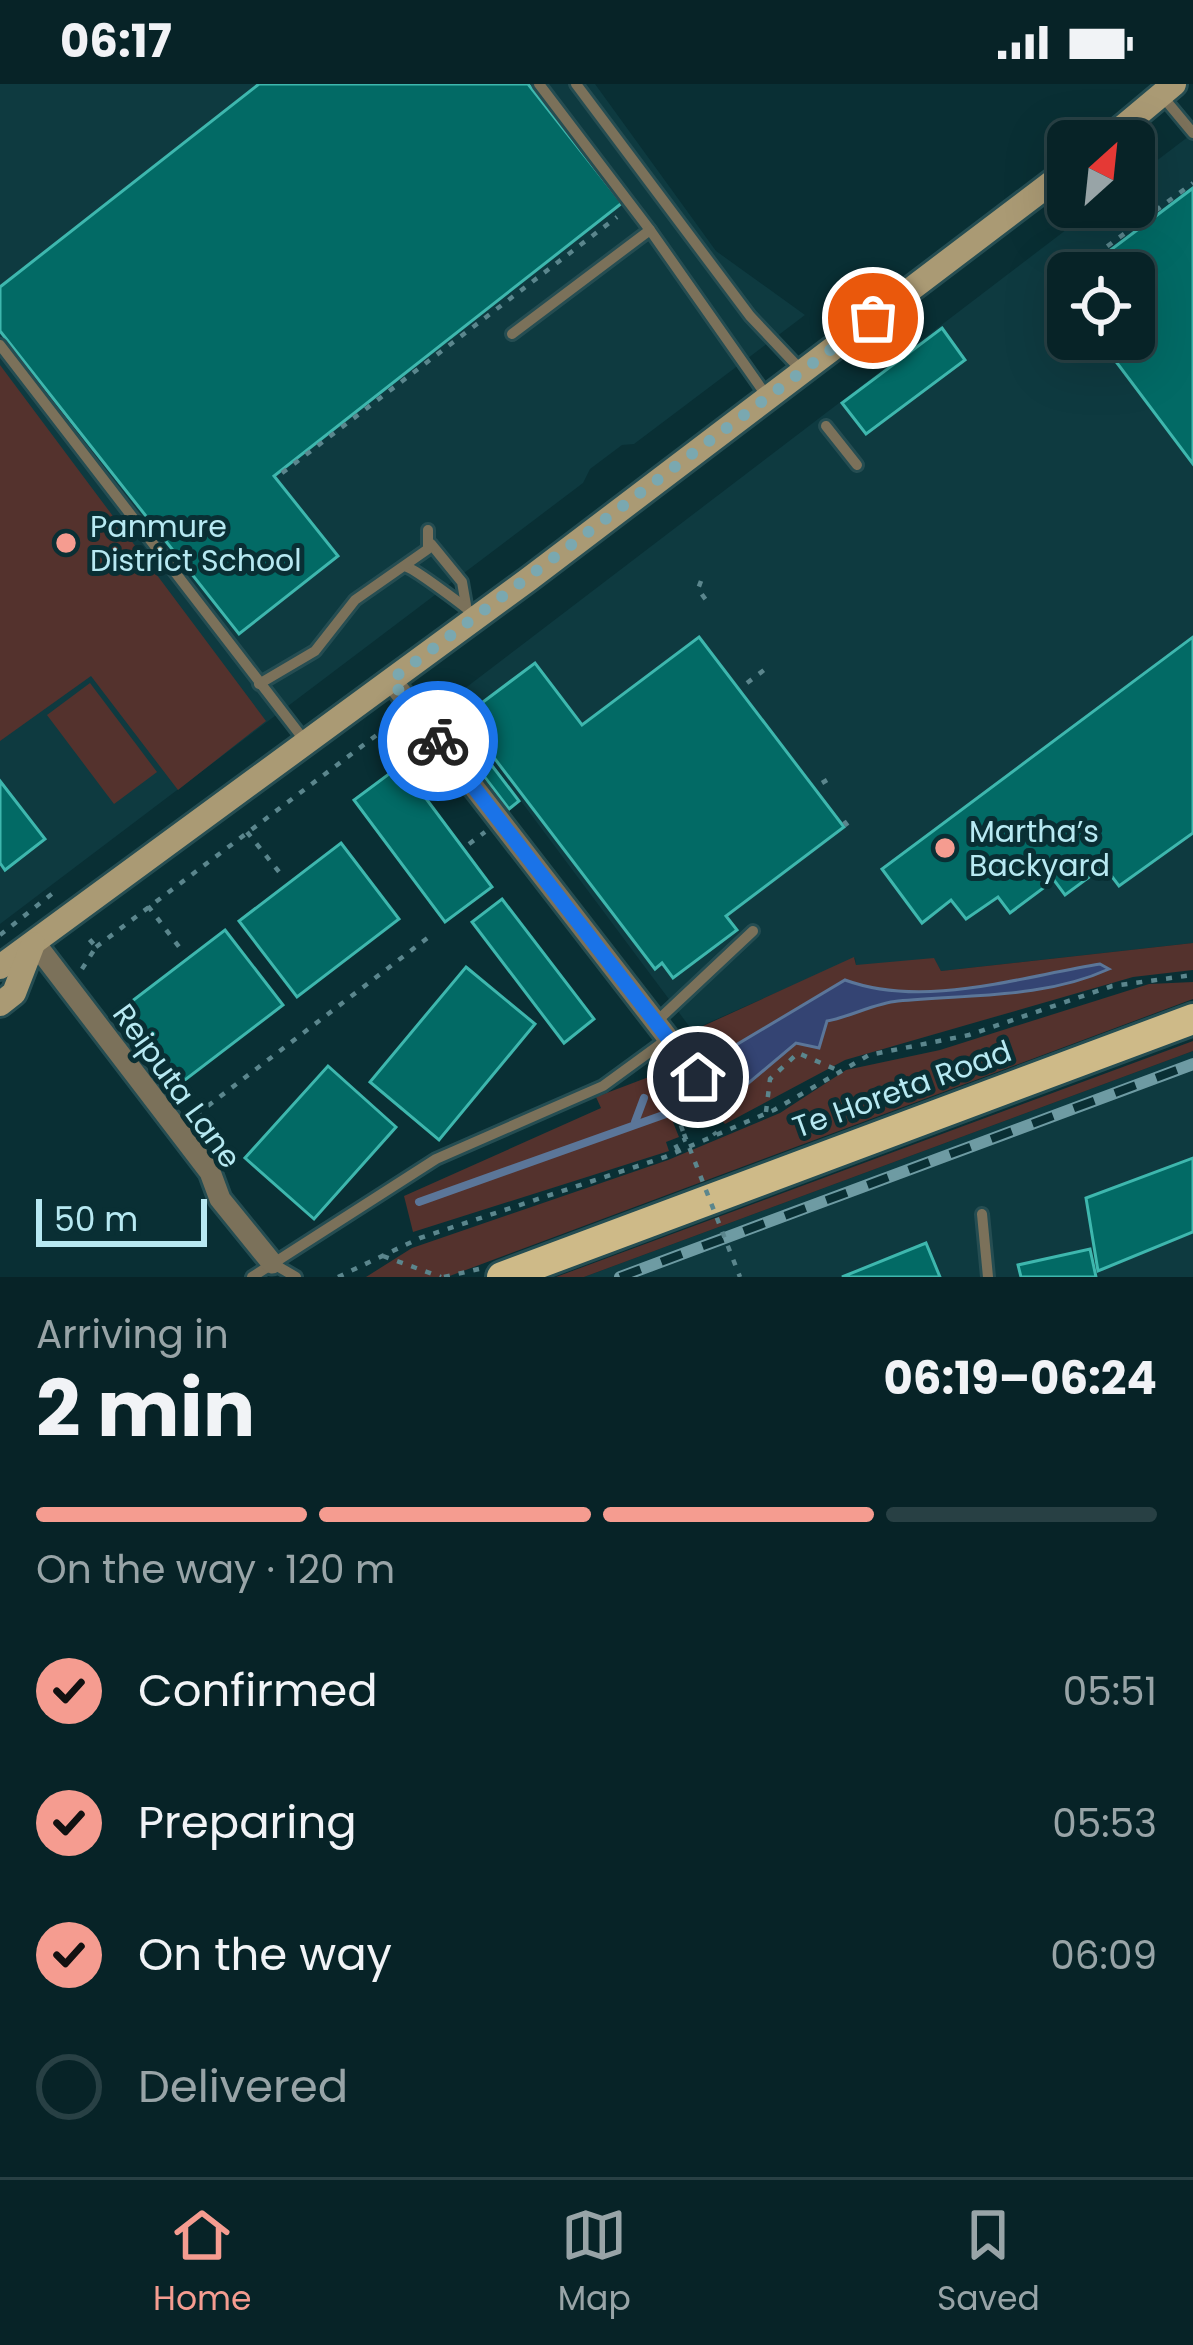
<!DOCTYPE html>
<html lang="en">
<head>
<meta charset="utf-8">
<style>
  :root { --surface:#072327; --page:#102b2f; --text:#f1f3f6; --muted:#98a4a7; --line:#284044; --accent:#f59c90 }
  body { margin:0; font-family:Poppins,sans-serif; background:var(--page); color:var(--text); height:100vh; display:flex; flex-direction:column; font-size:45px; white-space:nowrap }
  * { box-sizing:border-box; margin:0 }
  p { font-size:39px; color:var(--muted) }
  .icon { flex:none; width:66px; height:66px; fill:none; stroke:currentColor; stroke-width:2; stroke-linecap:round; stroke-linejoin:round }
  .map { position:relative; height:1193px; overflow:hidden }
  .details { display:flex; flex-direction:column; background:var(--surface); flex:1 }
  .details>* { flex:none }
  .needle { width:78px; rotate:27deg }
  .buttons { position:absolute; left:1047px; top:36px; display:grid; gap:24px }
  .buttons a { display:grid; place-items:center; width:108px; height:108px; border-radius:18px; background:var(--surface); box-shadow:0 12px 48px #0002,0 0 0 3px var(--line); font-size:60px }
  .scale { position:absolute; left:36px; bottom:30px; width:171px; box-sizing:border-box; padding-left:12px; border:6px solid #b7e9f2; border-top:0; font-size:33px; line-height:42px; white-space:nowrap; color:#b7e9f2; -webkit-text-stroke:9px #092f34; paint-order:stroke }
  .pin { position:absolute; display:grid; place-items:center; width:102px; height:102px; color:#fff; margin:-51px; border:6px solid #fff; border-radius:50%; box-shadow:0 3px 12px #0007 }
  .courier { position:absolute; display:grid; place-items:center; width:120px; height:120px; margin:-60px; border:9px solid #1a73e8; border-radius:50%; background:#fff; color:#222; box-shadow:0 3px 15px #0007 }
  .head em { font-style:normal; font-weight:700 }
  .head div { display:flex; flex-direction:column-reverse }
  .head { display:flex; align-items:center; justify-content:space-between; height:204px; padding:0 36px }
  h1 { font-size:78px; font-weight:700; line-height:90px }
  .bar { display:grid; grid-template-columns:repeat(4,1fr); gap:18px 12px; align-content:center; height:144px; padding:0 36px }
  .bar i { height:15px; border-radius:9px; background:var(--line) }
  .bar .selected { background:var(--accent) }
  .bar p { grid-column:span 4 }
  ol { padding:0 36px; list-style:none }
  li { display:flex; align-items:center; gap:36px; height:132px }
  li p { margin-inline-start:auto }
  li .icon { padding:12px; border-radius:50%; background:var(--accent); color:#111; stroke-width:4 }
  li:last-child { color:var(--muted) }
  li i { width:66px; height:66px; border:6px solid var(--line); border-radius:50% }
  .status { display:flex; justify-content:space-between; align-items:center; height:84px; padding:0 60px; background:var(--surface); direction:ltr }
  .status svg { height:33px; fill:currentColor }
  .dock { display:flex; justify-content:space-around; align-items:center; height:168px; border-top:3px solid var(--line); background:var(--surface); font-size:33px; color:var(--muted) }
  .dock a { display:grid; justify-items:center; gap:6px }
  .dock .selected { color:var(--accent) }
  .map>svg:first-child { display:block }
  .built { fill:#0e3a40; fill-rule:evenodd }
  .green { fill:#54322d }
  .water { fill:#344473; stroke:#5b7699; stroke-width:3 }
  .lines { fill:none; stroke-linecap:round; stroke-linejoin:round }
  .stream { stroke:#5b7699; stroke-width:8 }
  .building { fill:#026a65; stroke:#3eb7ae; stroke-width:3 }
  .service-casing { stroke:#254d52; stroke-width:16 }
  .minor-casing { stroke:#254d52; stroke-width:27 }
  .secondary-casing { stroke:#254d52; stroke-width:30 }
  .primary-casing { stroke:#254d52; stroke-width:36 }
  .path { stroke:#5b868d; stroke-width:4.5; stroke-dasharray:6 9; stroke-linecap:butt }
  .service { stroke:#7b715a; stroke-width:10 }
  .minor { stroke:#7b715a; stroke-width:21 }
  .secondary { stroke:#aa9a74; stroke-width:24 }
  .primary { stroke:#ceba88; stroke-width:30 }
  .rail-casing { stroke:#6e9ba3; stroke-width:12 }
  .rail { stroke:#092f34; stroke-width:8; stroke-dasharray:22; stroke-linecap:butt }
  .path-bridge { stroke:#5b868d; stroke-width:4.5; stroke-dasharray:6 9; stroke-linecap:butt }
  .done { stroke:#7aa8b0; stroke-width:12; stroke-dasharray:0 21.6 }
  .route { stroke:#1a73e8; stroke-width:15 }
  .poi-dot { fill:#f59c90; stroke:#092f34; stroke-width:4.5 }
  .labels { text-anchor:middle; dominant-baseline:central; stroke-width:10; stroke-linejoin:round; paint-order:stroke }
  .poi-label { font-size:30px; fill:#b7e9f2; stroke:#092f34; text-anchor:start }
  .street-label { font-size:30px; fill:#b7e9f2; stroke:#092f34 }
</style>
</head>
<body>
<div class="status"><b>06:17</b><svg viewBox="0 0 49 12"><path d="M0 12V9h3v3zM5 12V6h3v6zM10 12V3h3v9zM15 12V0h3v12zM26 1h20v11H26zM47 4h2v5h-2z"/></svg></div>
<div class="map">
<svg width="1193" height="1193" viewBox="0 0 1193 1193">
  <rect width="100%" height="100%" fill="#092f34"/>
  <g class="built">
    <polygon points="0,0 595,0 716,167 805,231 634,360 622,361 590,385 583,399 0,840"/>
    <path d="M 1193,49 L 1193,859 L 941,887 L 934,875 L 856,882 L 855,874 L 692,946 L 447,618 L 1096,123 L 1134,123 L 1134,94 ZM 1068,189 L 1134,189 L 1134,255 L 1068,255 Z"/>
    <polygon points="1193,967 1193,1193 584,1193"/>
  </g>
  <g class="green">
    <polygon points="0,281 266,637 178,706 91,592 0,657"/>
    <polygon points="90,599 157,688 114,720 47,631"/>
    <polygon points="1193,859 1193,886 1133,893 845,976 725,1040 691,1002 708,988 713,959 701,943 854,873 856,881 934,874 941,887"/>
    <polygon points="1193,898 1193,915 447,1193 366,1193 412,1164 668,1076 780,1029 846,986 940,966 1149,900"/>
    <polygon points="1193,957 1193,967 584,1193 556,1193"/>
    <polygon points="654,991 679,1053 666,1058 669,1067 413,1148 404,1112 601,1024 596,1013"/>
  </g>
  <path class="water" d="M 1100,880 L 1109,885 C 1043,915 968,910 898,917 C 875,919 850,933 827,937 L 819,964 L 796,959 L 745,1002 L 728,986 L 731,964 L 845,896 C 924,925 1019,893 1100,880 Z"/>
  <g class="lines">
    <g class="stream">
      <polyline points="635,1038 644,1014"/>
      <polyline points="419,1118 666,1030"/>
    </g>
  </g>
  <g class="building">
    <polygon points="259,0 528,0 622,119 274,392 338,472 239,550 0,247 0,203"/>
    <polygon points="1193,104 1193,380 1099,255 1134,255 1134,189 1080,189"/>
    <polygon points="942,244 965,276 866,350 842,319"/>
    <polygon points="699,553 844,743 726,832 737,846 673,894 662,879 655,885 463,633 535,579 582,641"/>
    <polygon points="1193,553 1193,749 1119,802 1104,782 1065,811 1054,796 1010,829 998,813 966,835 951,816 922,839 882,785"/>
    <polygon points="490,679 519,717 509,725 480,687"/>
    <polygon points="401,681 492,803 445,838 354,716"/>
    <polygon points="0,697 45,755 5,786 0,779"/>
    <polygon points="341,759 399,835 297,913 239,837"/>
    <polygon points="502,815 594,935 564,959 472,838"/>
    <polygon points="225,846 283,921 181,999 123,924"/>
    <polygon points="466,883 535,940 439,1056 370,998"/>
    <polygon points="328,982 396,1043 314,1135 245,1074"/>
    <polygon points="1193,1074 1193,1148 1098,1187 1086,1114"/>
    <polygon points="926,1159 940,1193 842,1193"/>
    <polygon points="1090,1165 1096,1193 1021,1193 1018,1181"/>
  </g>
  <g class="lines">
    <defs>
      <g id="service">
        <polyline points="539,0 650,146"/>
        <polyline points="576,0 750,232 802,287"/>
        <polyline points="1163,13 1193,49"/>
        <polyline points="512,250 650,146 768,314"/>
        <polyline points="0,261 305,657"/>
        <polyline points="826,342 857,381"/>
        <polyline points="431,460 462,498 466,521"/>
        <path d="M 407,483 C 416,486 469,525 475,532"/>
        <polyline points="259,600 315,567 355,516 428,465 428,446"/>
        <polyline points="655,939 753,847"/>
        <polyline points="982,1130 988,1193"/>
        <polyline points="272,1179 296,1193"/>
        <polyline points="252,1193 436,1075 603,1002 666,956"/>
      </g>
      <g id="minor">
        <polyline points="391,596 698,993"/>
        <polyline points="34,858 210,1088 220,1115 272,1179"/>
      </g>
      <g id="secondary">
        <polyline points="1106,57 1174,0"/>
        <polyline points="0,883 529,495 1068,86"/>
        <polyline points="0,920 14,909 33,860"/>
      </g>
      <polyline id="primary" points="502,1193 1193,935"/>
    </defs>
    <use href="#service" class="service-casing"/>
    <use href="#minor" class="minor-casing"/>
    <use href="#secondary" class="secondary-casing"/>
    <use href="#primary" class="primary-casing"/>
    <g class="path">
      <polyline points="1071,189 1193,99"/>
      <polyline points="1051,204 1068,191"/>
      <polyline points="282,389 617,133"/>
      <polyline points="701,497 698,505 709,520"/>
      <polyline points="747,599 768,583"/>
      <polyline points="822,699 827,696"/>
      <polyline points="844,737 850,745"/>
      <polyline points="247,748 284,794"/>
      <polyline points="469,760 485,748"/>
      <polyline points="148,822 183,868"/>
      <polyline points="0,851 53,809 56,813"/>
      <polyline points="96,863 382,647 403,651"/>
      <polyline points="82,885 96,863 85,850"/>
      <polyline points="660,985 684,1050"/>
      <polyline points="688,1011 716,1051"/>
      <polyline points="766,1028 770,995 798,969 837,986"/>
      <polyline points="196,1031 430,852"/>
      <polyline points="678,1066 675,1060 686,1055"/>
      <polyline points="383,1172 441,1193"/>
      <polyline points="338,1193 420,1154 665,1073 774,1026 869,971 969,951 1112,902 1193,891"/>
      <polyline points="444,1193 479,1185"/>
    </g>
    <use href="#service" class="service"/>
    <use href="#minor" class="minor"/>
    <use href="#secondary" class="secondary"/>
    <use href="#primary" class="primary"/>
    <defs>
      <polyline id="rail" points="620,1193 1193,980"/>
    </defs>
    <use href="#rail" class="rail-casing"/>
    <use href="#rail" class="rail"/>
    <polyline class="path-bridge" points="684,1050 740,1193"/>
  </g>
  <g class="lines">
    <polyline class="done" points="438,657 391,596 873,234"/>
    <polyline class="route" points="438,657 698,993"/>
  </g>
  <g class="poi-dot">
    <circle cx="66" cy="459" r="12"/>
    <circle cx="945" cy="764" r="12"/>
  </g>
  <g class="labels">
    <g class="poi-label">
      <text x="90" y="442">Panmure<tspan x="90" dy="34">District School</tspan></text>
      <text x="969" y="747">Martha’s<tspan x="969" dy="34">Backyard</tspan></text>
    </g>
    <g class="street-label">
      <text transform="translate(177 1002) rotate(54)">Reiputa Lane</text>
      <text transform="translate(902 1005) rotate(-20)">Te Horeta Road</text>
    </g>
  </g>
</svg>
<div class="buttons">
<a><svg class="needle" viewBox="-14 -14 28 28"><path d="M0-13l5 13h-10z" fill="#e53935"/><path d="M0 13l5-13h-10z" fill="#98a4a7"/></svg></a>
<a><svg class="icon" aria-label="locate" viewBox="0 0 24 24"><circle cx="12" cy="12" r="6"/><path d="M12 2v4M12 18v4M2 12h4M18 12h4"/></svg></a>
</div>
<div class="scale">50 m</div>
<div class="pin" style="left:873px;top:234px;background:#ea580c"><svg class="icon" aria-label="bag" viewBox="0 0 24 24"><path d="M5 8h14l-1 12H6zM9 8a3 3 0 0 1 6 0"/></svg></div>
<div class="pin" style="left:698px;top:993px;background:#1f2937"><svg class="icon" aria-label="home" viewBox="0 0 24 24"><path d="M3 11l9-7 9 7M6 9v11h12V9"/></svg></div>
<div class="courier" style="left:438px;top:657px"><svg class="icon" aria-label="bike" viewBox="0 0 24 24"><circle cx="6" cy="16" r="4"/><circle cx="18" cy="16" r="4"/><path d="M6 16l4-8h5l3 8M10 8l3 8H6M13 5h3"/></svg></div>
</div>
<section class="details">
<div class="head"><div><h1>2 min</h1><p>Arriving in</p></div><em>06:19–06:24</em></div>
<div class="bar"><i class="selected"></i><i class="selected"></i><i class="selected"></i><i></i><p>On the way · 120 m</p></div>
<ol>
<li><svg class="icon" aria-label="check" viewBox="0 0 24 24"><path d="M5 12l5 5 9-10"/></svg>Confirmed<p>05:51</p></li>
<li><svg class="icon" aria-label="check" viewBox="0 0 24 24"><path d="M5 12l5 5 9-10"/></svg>Preparing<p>05:53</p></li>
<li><svg class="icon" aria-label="check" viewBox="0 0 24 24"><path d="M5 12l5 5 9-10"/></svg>On the way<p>06:09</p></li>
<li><i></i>Delivered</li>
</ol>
</section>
<nav class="dock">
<a class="selected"><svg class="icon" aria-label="home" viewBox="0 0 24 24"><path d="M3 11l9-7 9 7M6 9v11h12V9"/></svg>Home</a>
<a><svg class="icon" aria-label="map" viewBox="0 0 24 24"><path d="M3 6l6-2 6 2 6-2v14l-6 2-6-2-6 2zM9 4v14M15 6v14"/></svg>Map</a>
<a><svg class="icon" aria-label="saved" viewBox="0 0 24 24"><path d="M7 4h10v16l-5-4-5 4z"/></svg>Saved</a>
</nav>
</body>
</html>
